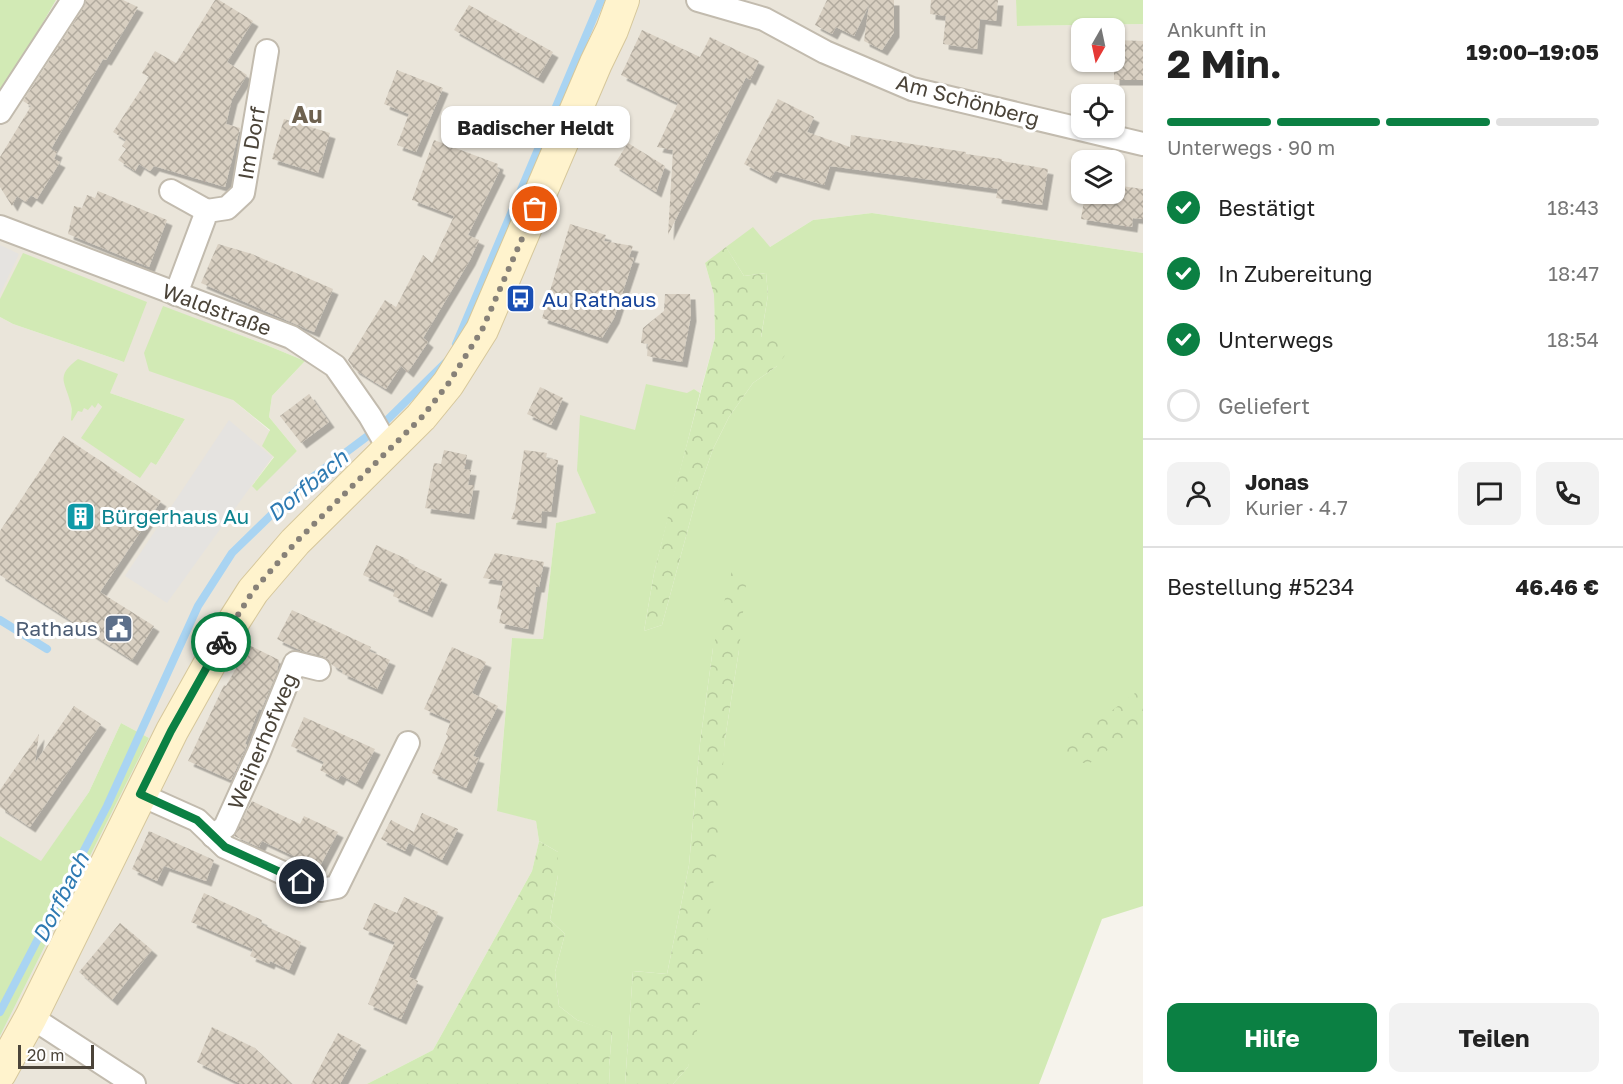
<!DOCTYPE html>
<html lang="de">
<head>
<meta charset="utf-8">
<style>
  :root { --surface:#fff; --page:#f2f2f2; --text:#222; --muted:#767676; --line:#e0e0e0; --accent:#0b8043 }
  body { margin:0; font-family:"Golos Text",sans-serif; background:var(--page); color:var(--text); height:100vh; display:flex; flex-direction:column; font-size:22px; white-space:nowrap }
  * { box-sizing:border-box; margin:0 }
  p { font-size:20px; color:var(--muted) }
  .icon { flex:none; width:33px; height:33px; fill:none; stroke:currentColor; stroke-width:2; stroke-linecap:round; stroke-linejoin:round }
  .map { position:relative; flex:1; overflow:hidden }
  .panel { display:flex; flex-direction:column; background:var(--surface); width:480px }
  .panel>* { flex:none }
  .needle { width:39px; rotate:189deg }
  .fabs { position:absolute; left:1071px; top:18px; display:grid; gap:12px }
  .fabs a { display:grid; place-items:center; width:54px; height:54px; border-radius:12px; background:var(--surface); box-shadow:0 2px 4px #0004; font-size:30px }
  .scale { position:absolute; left:18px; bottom:15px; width:76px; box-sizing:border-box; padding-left:6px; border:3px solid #4b4439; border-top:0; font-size:16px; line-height:21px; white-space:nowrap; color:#4b4439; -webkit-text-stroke:4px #fff; paint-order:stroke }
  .pin { position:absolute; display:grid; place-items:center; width:51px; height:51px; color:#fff; margin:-26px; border:3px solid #fff; border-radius:50%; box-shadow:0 2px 6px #0007 }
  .courier { position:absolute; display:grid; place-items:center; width:60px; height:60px; margin:-30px; border:4px solid #0b8043; border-radius:50%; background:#fff; color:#222; box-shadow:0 2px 8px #0007 }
  .bubble { position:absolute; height:42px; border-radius:12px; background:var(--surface); box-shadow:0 2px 4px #0004; font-size:20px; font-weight:700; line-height:42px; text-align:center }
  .headline em { font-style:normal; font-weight:700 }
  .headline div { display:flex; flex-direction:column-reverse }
  .headline { display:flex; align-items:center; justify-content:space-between; height:102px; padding:0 24px }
  h1 { font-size:39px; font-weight:700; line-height:45px }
  .bar { display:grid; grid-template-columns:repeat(4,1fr); gap:9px 6px; align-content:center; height:72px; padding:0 24px }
  .bar i { height:8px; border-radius:4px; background:var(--line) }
  .bar .current { background:var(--accent) }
  .bar p { grid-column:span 4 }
  .line { display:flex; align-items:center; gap:15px; padding:0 24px; border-top:2px solid var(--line) }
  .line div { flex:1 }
  .round { display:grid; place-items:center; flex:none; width:63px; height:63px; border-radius:12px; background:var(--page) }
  ol { padding:0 24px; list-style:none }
  li { display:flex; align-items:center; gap:18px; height:66px }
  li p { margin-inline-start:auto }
  li .icon { padding:6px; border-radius:50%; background:var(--accent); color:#fff; stroke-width:4 }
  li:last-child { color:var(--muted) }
  li i { width:33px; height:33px; border:3px solid var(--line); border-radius:50% }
  .action { display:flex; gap:12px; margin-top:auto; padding:12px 24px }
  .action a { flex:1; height:69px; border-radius:12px; background:var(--accent); color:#fff; font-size:24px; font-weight:700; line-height:69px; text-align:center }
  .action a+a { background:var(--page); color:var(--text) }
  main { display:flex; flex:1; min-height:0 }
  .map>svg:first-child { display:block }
  .residential { fill:#eae5da; fill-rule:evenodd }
  .green { fill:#d2eab5 }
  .forest { fill:url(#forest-crowns) }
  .parking { fill:#e5e3e0 }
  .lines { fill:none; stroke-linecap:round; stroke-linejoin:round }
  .stream { stroke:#a9d4f2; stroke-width:8 }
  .building { fill:url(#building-cross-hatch); filter:url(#shadow) }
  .minor-casing { stroke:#c2bbae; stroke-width:26 }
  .secondary-casing { stroke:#d6c79b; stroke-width:34 }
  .minor { stroke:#fff; stroke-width:22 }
  .secondary { stroke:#fff3cd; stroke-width:32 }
  .done { stroke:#878178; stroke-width:6; stroke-dasharray:0 10.8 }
  .route { stroke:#0b8043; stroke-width:8 }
  .labels { text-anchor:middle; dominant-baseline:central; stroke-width:6; stroke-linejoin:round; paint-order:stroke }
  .street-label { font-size:21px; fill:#4b4439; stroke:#fff }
  .transit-label { font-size:21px; fill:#164399; stroke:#fff; text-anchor:start }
  .culture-label { font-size:21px; fill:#0d838f; stroke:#fff; text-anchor:start }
  .service-label { font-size:21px; fill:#4e5e75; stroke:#fff; text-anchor:end }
  .water-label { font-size:22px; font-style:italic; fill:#2e7ab2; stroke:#fff }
  .quarter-label { font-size:24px; font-weight:bold; fill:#6e6250; stroke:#fff }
</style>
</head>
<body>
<main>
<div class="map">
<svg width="1143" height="1084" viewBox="0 0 1143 1084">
  <defs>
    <pattern id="forest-crowns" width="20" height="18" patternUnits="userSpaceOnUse" patternTransform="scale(1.5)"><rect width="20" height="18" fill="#d2eab5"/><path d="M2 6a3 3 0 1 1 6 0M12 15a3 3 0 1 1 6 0" fill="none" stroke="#b6ca9c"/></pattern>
    <pattern id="building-cross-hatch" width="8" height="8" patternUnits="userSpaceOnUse" patternTransform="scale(1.5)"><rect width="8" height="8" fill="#d8cfc1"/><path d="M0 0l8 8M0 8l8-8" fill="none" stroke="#b1aa9e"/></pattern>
    <filter id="shadow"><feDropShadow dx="5.5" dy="5.5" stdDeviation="0" flood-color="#0004"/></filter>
  </defs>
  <rect width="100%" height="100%" fill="#f6f3ec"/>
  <path class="residential" d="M 56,0 L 1016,0 L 1018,26 L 1143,24 L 1143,253 L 872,213 L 813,220 L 770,247 L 705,263 L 714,295 L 715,338 L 700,393 L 694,389 L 577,471 L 597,513 L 556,523 L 543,639 L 512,638 L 497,810 L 536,821 L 539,841 L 532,871 L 433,1050 L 367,1084 L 0,1084 L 0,1036 L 149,738 L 121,723 L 89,792 L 41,862 L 0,836 L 0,317 L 13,324 L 124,362 L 0,299 L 0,97 ZM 1082,28 L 1114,28 L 1114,62 L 1082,62 ZM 1082,94 L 1114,94 L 1114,128 L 1082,128 ZM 1082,160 L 1114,160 L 1114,194 L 1082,194 ZM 163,307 L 264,344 L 305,361 L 272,396 L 269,417 L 297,451 L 252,486 L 274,456 L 270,431 L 233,400 ZM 110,393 L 185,419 L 156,465 L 98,403 L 78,410 L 71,420 L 71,406 Z"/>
  <g class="green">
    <polygon points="0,0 56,0 0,97"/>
    <polygon points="1016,0 1143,0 1143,24 1017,26"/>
    <polygon points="872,213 1143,253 1143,906 1102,919 1039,1084 673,1084 688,1067 725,739 739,650 713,648 700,743 689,865 667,974 633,971 625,1084 610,1084 609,1067 612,1033 577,1020 559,1006 555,972 565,934 550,920 558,875 558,852 539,841 536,821 497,811 512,638 543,639 556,523 596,513 577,471 580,415 635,430 646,384 687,393 694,389 700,393 654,573 644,631 662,625 698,492 713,449 729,417 753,383 777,366 778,337 761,338 768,295 766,273 744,276 726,247 753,227 770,247 813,220"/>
    <polygon points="23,253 147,302 124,362 13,324 0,317 0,299"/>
    <polygon points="163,306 264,344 305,361 272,396 269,417 297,451 257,491 252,486 274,457 262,446 270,430 233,400 149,371 144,353"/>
    <path d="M 78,359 L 118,374 L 110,393 L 185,419 L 156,465 L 151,462 L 140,478 L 81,438 L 102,407 L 98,403 L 95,408 L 92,405 L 88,410 L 84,408 L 82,412 L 78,411 L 72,421 L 71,420 C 71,415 72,410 71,405 C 66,382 54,377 78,359 Z"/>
    <polygon points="121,723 149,738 0,1036 0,836 41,861 89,792"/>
  </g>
  <g class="forest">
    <polygon points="726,247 744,276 766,273 768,295 761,337 778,337 794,343 777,366 753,383 729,417 713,449 698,492 662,625 644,631 654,573 672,500 715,338 714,295 705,263"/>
    <polygon points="734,562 748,566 739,650 725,739 716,859 696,1040 688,1067 673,1084 625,1084 633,971 667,974 689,865 700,743 713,648"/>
    <polygon points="1143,687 1143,724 1090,763 1074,763 1064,753 1072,741"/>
    <polygon points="539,841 558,852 558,875 550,920 565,934 555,972 559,1006 577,1020 612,1032 609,1067 610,1084 367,1084 433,1050 532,871"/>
  </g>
  <g class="parking">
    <polygon points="0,245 19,254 0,294"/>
    <polygon points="229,420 272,457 167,603 125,576"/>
  </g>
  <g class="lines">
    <g class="stream">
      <polyline points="456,344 601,0"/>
      <polyline points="0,620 47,649"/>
      <polyline points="0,1012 107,806 198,606 232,553 301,486 381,426 446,362"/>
    </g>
  </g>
  <g class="building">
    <polygon points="86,0 123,0 138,7 106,60 103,59 51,149 57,152 54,159 60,162 37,199 31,195 26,202 17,196 12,206 0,187 0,157 31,106 23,101 84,7"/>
    <polygon points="215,0 219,0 253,21 227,62 247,75 232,99 226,124 240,128 225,187 154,166 150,171 139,164 135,171 118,160 126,149 122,146 126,140 113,132 149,77 142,73 155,51 176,63"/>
    <polygon points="827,0 894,0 894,32 882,50 864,41 869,5 854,36 836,27 832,34 815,25"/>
    <polygon points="931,0 998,0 996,21 980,19 977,49 943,44 946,16 930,14"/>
    <polygon points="469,5 553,52 538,78 454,30"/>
    <polygon points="642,30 700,57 710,37 759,61 750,80 746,77 668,235 673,150 657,147 678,103 621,75"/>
    <polygon points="1114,40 1143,41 1143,80 1114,80"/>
    <polygon points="397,70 443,88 416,152 397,145 409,114 384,104"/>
    <polygon points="778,99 814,117 807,132 850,147 851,135 966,152 966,154 1002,159 1002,161 1048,169 1042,205 996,198 998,189 830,166 824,185 775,171 771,178 744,164"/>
    <polygon points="284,119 330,133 318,173 272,159"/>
    <polygon points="434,140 498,164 497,168 500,170 468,235 479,240 470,260 423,338 428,342 408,372 401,366 386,389 354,369 348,360 385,300 396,307 423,255 432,263 454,216 412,200"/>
    <polygon points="628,143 665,166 656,192 614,165"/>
    <polygon points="1114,185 1143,189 1143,219 1133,218 1132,227 1081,219 1085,194 1114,194"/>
    <polygon points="98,191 167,220 149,267 68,234 74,206 82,208 87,195 95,198"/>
    <polygon points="570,224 606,235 604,241 633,246 629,257 634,258 614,318 602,338 542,318"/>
    <polygon points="218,244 252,254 333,289 314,332 201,283"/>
    <polygon points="665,294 690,294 691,316 682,362 647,356 648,344 641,343 643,328 664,311"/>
    <polygon points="540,387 563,398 551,425 527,414"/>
    <polygon points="309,394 329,422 301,443 280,416"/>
    <polygon points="63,436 161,501 100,592 154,626 132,660 0,575 0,531"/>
    <polygon points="444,450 467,455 464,469 471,470 468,485 474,485 469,514 425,508 434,463 441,464"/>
    <polygon points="524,450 547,453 546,458 558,460 551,512 542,511 541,523 511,519 515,509"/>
    <polygon points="376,545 409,560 408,563 442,579 427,612 393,596 395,590 363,575"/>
    <polygon points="495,553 544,562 539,587 536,587 528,629 499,623 502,610 497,609 503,581 483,578"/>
    <polygon points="292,610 371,647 369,651 390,660 377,689 342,673 343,671 332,665 329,660 323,656 302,651 277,639"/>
    <polygon points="249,645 279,660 277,672 261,710 259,709 245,744 247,745 231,780 188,761 224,685 226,686"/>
    <polygon points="452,647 486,662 472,693 498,706 473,756 479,758 466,788 432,773 448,736 446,734 451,721 424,709"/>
    <polygon points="74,706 101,724 30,827 0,807 0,790 39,734 35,763"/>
    <polygon points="304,717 375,749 357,784 341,775 338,780 320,770 324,762 291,746"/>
    <polygon points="252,801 300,824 304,816 338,832 319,868 262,841 259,847 234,836"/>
    <polygon points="422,813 458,829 442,860 409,843"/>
    <polygon points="391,820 414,832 405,851 381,839"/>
    <polygon points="149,831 214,860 206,881 164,866 157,881 132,869"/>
    <polygon points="204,893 262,920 261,924 301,942 289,970 270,961 269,964 250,956 253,949 191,922"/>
    <polygon points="404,897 438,912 409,977 418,981 401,1019 368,1004 395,942 363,929 374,903 397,913"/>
    <polygon points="120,923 152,950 112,1000 79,972"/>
    <polygon points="212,1027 255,1048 292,1084 241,1084 197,1062"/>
    <polygon points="338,1033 361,1045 340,1084 311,1084"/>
  </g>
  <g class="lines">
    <defs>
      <g id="minor">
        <polyline points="698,0 764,19 825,52 912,89 1143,144"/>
        <polyline points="0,112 73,0"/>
        <polyline points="171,191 207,211"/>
        <polyline points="0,227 291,337 335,366 370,416 389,449"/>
        <polyline points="176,294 207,211 227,208 243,193 267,51"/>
        <polyline points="139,794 197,820 225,847 321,890 337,887 408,743"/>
        <polyline points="213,836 225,827 259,752 295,663 319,669"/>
        <polyline points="31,1017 134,1084"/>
      </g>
      <polyline id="secondary" points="0,1073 31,1017 172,731 232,624 253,591 295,542 421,417 448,384 482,330 596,63 612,30 623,0"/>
    </defs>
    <use href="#minor" class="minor-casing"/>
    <use href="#secondary" class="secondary-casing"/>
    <use href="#minor" class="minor"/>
    <use href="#secondary" class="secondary"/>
  </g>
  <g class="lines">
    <polyline class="done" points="221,642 253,591 296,542 422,417 448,384 482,330 535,209"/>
    <polyline class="route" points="221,642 171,731 140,794 197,820 225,847 302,882"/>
  </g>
  <defs>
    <symbol id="bus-square" viewBox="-11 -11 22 22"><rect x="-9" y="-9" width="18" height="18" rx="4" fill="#1a4fb4" stroke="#fff"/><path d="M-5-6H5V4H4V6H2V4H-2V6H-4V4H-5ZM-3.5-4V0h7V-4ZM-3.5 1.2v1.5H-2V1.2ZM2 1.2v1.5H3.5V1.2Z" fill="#fff"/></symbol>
    <symbol id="building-square" viewBox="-11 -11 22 22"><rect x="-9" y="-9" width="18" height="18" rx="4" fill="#0f9aa8" stroke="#fff"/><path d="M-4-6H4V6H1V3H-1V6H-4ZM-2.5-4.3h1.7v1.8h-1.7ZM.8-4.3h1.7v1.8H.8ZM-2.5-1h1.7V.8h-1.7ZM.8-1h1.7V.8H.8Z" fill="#fff"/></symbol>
    <symbol id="civic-square" viewBox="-11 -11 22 22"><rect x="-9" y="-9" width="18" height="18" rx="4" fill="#5c6f8a" stroke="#fff"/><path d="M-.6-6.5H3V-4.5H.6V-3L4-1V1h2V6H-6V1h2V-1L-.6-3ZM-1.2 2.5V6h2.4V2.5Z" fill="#fff"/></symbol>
  </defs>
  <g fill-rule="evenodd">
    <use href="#bus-square" x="504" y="282" width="33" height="33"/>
    <use href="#building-square" x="64" y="500" width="33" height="33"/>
    <use href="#civic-square" x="102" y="612" width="33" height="33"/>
  </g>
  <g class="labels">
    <g class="street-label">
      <text transform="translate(968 100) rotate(15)">Am Schönberg</text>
      <text transform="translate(251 143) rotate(-80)">Im Dorf</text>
      <text transform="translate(217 309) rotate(20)">Waldstraße</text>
      <text transform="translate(262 741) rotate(-67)">Weiherhofweg</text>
    </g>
    <g class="transit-label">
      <text x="542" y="299">Au Rathaus</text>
    </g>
    <g class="culture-label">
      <text x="101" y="516">Bürgerhaus Au</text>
    </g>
    <g class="service-label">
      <text x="98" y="628">Rathaus</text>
    </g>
    <g class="water-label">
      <text transform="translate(307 485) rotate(-40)">Dorfbach</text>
      <text transform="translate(60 897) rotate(-63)">Dorfbach</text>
    </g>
    <g class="quarter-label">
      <text x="307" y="113">Au</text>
    </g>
  </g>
</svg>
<div class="fabs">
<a><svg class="needle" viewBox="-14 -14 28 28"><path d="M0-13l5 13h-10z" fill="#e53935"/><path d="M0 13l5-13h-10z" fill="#767676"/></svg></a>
<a><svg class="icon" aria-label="locate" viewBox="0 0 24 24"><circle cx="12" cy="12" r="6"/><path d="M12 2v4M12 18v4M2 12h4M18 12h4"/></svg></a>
<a><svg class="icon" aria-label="layers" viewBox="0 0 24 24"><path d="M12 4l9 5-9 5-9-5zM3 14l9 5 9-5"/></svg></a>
</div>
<div class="scale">20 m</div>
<div class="pin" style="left:535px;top:209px;background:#ea580c"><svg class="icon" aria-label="bag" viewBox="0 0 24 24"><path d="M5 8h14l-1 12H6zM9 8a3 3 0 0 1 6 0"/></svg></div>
<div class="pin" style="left:302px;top:882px;background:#1f2937"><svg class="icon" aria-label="home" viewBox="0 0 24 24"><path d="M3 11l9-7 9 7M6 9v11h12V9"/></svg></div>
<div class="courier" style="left:221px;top:642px"><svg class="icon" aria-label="bike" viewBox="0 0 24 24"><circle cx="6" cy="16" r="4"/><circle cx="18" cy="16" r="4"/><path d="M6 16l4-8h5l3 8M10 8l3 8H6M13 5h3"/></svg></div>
<div class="bubble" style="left:441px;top:106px;width:189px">Badischer Heldt</div>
</div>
<section class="panel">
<div class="headline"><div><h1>2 Min.</h1><p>Ankunft in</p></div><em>19:00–19:05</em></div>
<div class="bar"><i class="current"></i><i class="current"></i><i class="current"></i><i></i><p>Unterwegs · 90 m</p></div>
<ol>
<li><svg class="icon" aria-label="check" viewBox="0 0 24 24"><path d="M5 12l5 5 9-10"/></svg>Bestätigt<p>18:43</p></li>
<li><svg class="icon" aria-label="check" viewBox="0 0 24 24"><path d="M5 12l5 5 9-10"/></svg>In Zubereitung<p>18:47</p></li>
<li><svg class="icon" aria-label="check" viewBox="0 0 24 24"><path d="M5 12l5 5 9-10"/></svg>Unterwegs<p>18:54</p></li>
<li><i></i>Geliefert</li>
</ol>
<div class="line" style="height:108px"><a class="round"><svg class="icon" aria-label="person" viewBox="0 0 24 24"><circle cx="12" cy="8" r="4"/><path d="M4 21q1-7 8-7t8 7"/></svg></a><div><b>Jonas</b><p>Kurier · 4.7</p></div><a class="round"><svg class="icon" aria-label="chat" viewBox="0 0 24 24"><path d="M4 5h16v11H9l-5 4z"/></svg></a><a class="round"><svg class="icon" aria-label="phone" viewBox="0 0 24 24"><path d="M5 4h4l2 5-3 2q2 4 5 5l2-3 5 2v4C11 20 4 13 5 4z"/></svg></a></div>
<div class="line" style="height:78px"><div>Bestellung #5234</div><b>46.46 €</b></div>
<div class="action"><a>Hilfe</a><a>Teilen</a></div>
</section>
</main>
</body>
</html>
